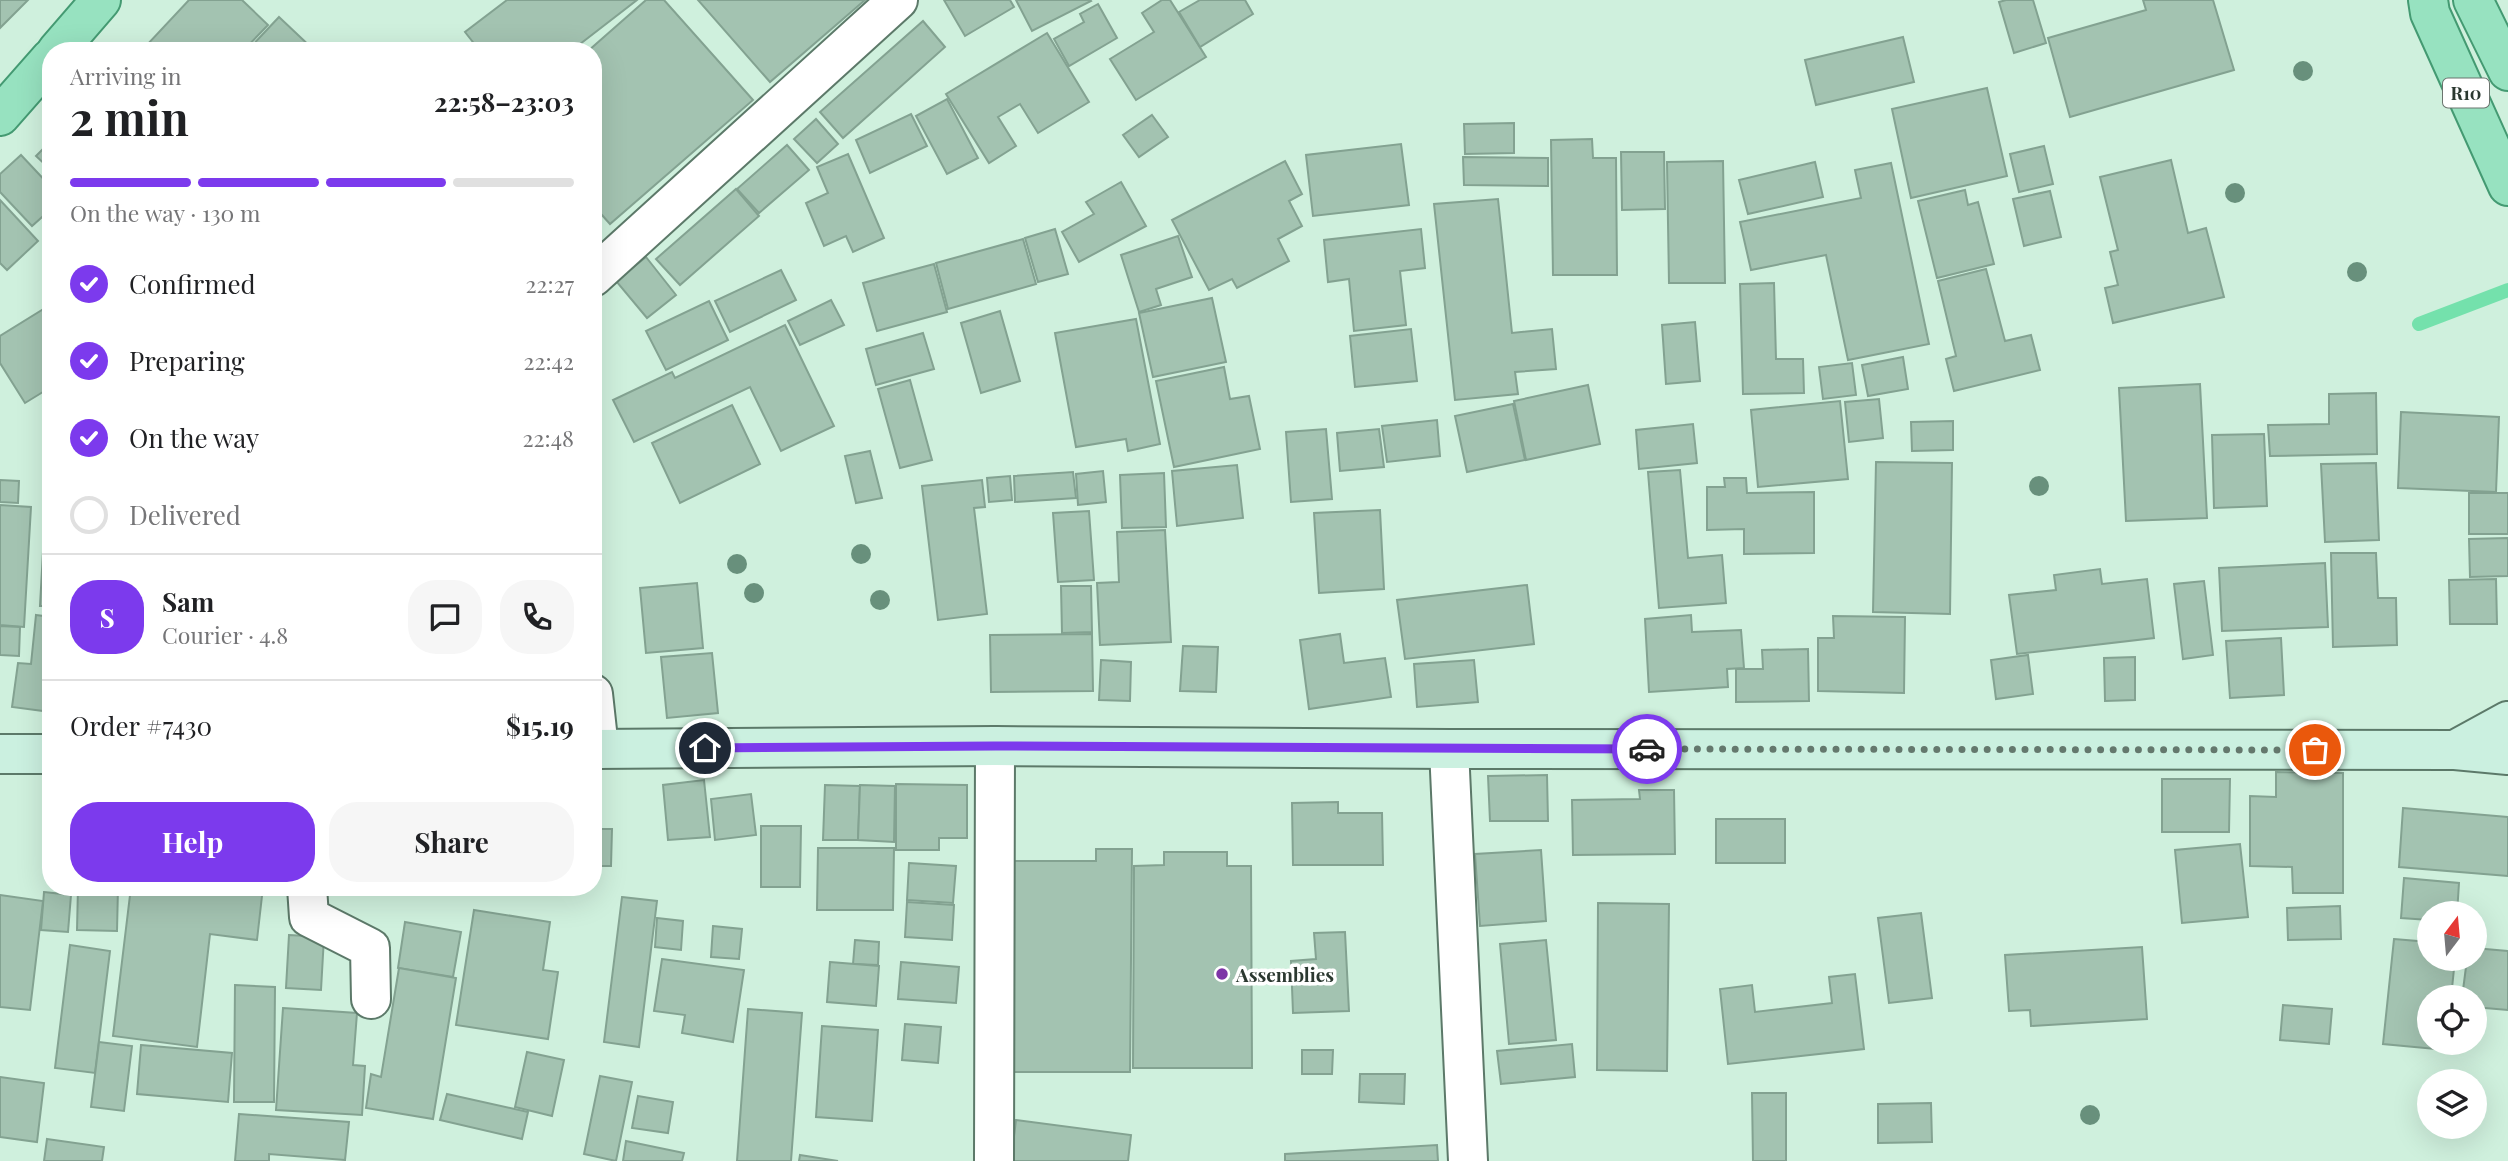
<!DOCTYPE html>
<html lang="en">
<head>
<meta charset="utf-8">
<style>
  :root { --surface:#fff; --page:#f6f6f6; --text:#202124; --muted:#757577; --line:#e0e0e0; --accent:#7c3aed }
  body { margin:0; font-family:"Playfair Display",serif; background:var(--page); color:var(--text); height:100vh; display:flex; flex-direction:column; font-size:26px; white-space:nowrap }
  * { box-sizing:border-box; margin:0 }
  p { font-size:23px; color:var(--muted) }
  .icon { flex:none; width:38px; height:38px; fill:none; stroke:currentColor; stroke-width:2; stroke-linecap:round; stroke-linejoin:round }
  .map { position:relative; flex:1; overflow:hidden }
  .drawer { position:absolute; left:42px; top:42px; width:560px; height:854px; display:flex; flex-direction:column; background:var(--surface); border-radius:28px; box-shadow:0 7px 28px #0002 }
  .drawer>* { flex:none }
  .needle { width:46px; rotate:16deg }
  .tools { position:absolute; left:2417px; top:901px; display:grid; gap:14px }
  .tools a { display:grid; place-items:center; width:70px; height:70px; border-radius:50%; background:var(--surface); box-shadow:0 7px 28px #0002; font-size:35px }
  .pin { position:absolute; display:grid; place-items:center; width:60px; height:60px; color:#fff; margin:-30px; border:4px solid #fff; border-radius:50%; box-shadow:0 2px 7px #0007 }
  .courier { position:absolute; display:grid; place-items:center; width:70px; height:70px; margin:-35px; border:5px solid #7c3aed; border-radius:50%; background:#fff; color:#222; box-shadow:0 2px 9px #0007 }
  .overview em { font-style:normal; font-weight:700 }
  .overview div { display:flex; flex-direction:column-reverse }
  .overview { display:flex; align-items:center; justify-content:space-between; height:119px; padding:0 28px }
  h1 { font-size:46px; font-weight:700; line-height:52px }
  .bar { display:grid; grid-template-columns:repeat(4,1fr); gap:10px 7px; align-content:center; height:84px; padding:0 28px }
  .bar i { height:9px; border-radius:5px; background:var(--line) }
  .bar .on { background:var(--accent) }
  .bar p { grid-column:span 4 }
  .line { display:flex; align-items:center; gap:18px; padding:0 28px; border-top:2px solid var(--line) }
  .line div { flex:1 }
  .round { display:grid; place-items:center; flex:none; width:74px; height:74px; border-radius:28px; background:var(--page) }
  ol { padding:0 28px; list-style:none }
  li { display:flex; align-items:center; gap:21px; height:77px }
  li p { margin-inline-start:auto }
  li .icon { padding:7px; border-radius:50%; background:var(--accent); color:#fff; stroke-width:4 }
  li:last-child { color:var(--muted) }
  li i { width:38px; height:38px; border:4px solid var(--line); border-radius:50% }
  .action { display:flex; gap:14px; margin-top:auto; padding:14px 28px }
  .action a { flex:1; height:80px; border-radius:28px; background:var(--accent); color:#fff; font-size:28px; font-weight:700; line-height:80px; text-align:center }
  .action a+a { background:var(--page); color:var(--text) }
  .map>svg:first-child { display:block }
  .lines { fill:none; stroke-linecap:round; stroke-linejoin:round }
  .stream { stroke:#74e1ac; stroke-width:14 }
  .building { fill:#a3c3b1; stroke:#83a291; stroke-width:2 }
  .street-casing { stroke:#5c7969; stroke-width:42 }
  .secondary-casing { stroke:#5c7969; stroke-width:42 }
  .primary-casing { stroke:#449a72; stroke-width:42 }
  .street { stroke:#fff; stroke-width:38 }
  .secondary { stroke:#cbf0e0; stroke-width:38 }
  .primary { stroke:#97e2c0; stroke-width:38 }
  .tree { fill:#68907c }
  .done { stroke:#64786d; stroke-width:7; stroke-dasharray:0 12.6 }
  .route { stroke:#7c3aed; stroke-width:9 }
  .poi-dot { fill:#7d34a7; stroke:#fff; stroke-width:2.5 }
  .labels { text-anchor:middle; dominant-baseline:central; stroke-width:7; stroke-linejoin:round; paint-order:stroke }
  .shield { fill:#fff; stroke:#6b746e; stroke-width:2 }
  .shield-label { font-size:18px; font-weight:bold; fill:#2b3830 }
  .poi-label { font-size:19px; font-weight:bold; fill:#2b3830; stroke:#fff; text-anchor:start }
</style>
</head>
<body>
<div class="map">
<svg width="2508" height="1161" viewBox="0 0 2508 1161">
  <rect width="100%" height="100%" fill="#cff0dd"/>
  <g class="lines">
    <polyline class="stream" points="2419,324 2508,290"/>
  </g>
  <g class="building">
    <polygon points="0,0 28,0 0,28"/>
    <polygon points="189,0 242,0 268,25 243,51 146,51 144,48"/>
    <polygon points="507,0 637,0 571,51 480,51 465,32"/>
    <polygon points="646,0 664,0 753,100 610,224 593,205 593,51 588,51"/>
    <polygon points="698,0 865,0 770,82"/>
    <polygon points="944,0 1010,0 1014,7 965,36"/>
    <polygon points="1016,0 1090,0 1091,1 1032,31"/>
    <polygon points="1162,0 1170,0 1206,57 1136,100 1110,59 1154,32 1142,13"/>
    <polygon points="1200,0 1245,0 1253,14 1200,47 1179,12"/>
    <polygon points="2006,0 2033,0 2046,43 2014,53 1999,2"/>
    <polygon points="2143,0 2213,0 2234,70 2070,117 2048,38 2146,10"/>
    <polygon points="1098,4 1117,38 1069,66 1054,39 1084,22 1080,14"/>
    <polygon points="279,17 315,51 247,51"/>
    <polygon points="923,21 945,47 843,138 820,112"/>
    <polygon points="1047,33 1089,102 1038,133 1020,104 998,117 1016,146 989,163 946,94"/>
    <polygon points="1903,37 1914,82 1816,105 1805,60"/>
    <polygon points="1987,88 2007,176 1911,198 1892,109"/>
    <polygon points="947,99 978,158 947,174 916,116"/>
    <polygon points="911,114 927,146 870,173 856,140"/>
    <polygon points="1152,115 1168,137 1139,157 1123,135"/>
    <polygon points="816,119 838,144 817,163 794,139"/>
    <polygon points="1514,123 1514,153 1465,154 1464,124"/>
    <polygon points="1592,139 1593,158 1616,158 1617,275 1553,275 1551,140"/>
    <polygon points="51,141 51,170 36,156"/>
    <polygon points="1401,144 1409,205 1313,216 1306,155"/>
    <polygon points="787,145 809,170 759,213 737,189"/>
    <polygon points="2044,146 2053,184 2019,192 2010,154"/>
    <polygon points="1621,152 1664,152 1665,209 1622,210"/>
    <polygon points="848,154 884,238 853,252 846,236 824,246 806,203 828,193 817,167"/>
    <polygon points="21,155 51,187 51,209 32,226 0,192 0,174"/>
    <polygon points="1463,157 1548,158 1548,186 1464,185"/>
    <polygon points="2171,160 2188,233 2206,228 2224,297 2113,323 2105,288 2118,285 2110,252 2118,250 2100,177"/>
    <polygon points="1285,161 1302,194 1289,201 1302,226 1278,239 1289,261 1237,288 1232,279 1209,290 1172,220"/>
    <polygon points="1723,161 1725,283 1669,283 1667,162"/>
    <polygon points="1815,162 1823,197 1748,214 1739,180"/>
    <polygon points="1891,163 1929,344 1848,360 1826,255 1751,270 1740,222 1861,198 1855,170"/>
    <polygon points="1121,182 1146,226 1079,262 1062,232 1094,214 1086,202"/>
    <polygon points="736,189 759,216 680,285 656,259"/>
    <polygon points="1965,190 1968,205 1978,202 1994,264 1937,278 1918,201"/>
    <polygon points="2050,191 2061,237 2024,246 2013,199"/>
    <polygon points="1498,199 1512,333 1552,329 1556,369 1515,372 1518,394 1455,400 1434,204"/>
    <polygon points="0,200 38,241 7,270 0,263"/>
    <polygon points="1055,229 1068,274 1038,282 1025,238"/>
    <polygon points="1421,229 1425,268 1400,271 1406,325 1354,331 1349,279 1328,282 1324,240"/>
    <polygon points="1178,236 1192,277 1156,289 1161,305 1139,312 1121,255"/>
    <polygon points="1023,239 1036,284 948,309 936,263"/>
    <polygon points="646,257 676,295 647,318 616,281"/>
    <polygon points="934,264 947,312 877,331 863,283"/>
    <polygon points="1986,269 2005,341 2031,335 2040,370 1954,391 1946,359 1956,356 1938,281"/>
    <polygon points="781,270 796,300 730,332 715,301"/>
    <polygon points="1774,283 1776,359 1803,359 1804,393 1743,394 1740,284"/>
    <polygon points="1212,298 1226,362 1153,377 1139,313"/>
    <polygon points="831,300 844,325 800,345 788,321"/>
    <polygon points="709,301 728,340 666,370 646,331"/>
    <polygon points="50,305 51,387 25,403 0,363 0,336"/>
    <polygon points="1000,311 1020,381 981,393 961,323"/>
    <polygon points="1136,319 1160,444 1128,451 1126,439 1076,447 1055,333"/>
    <polygon points="1695,322 1700,381 1666,384 1662,325"/>
    <polygon points="785,325 834,426 781,451 750,387 634,442 613,400 672,372 675,378"/>
    <polygon points="1411,329 1417,381 1355,387 1350,336"/>
    <polygon points="923,333 934,369 876,385 866,349"/>
    <polygon points="1903,357 1908,389 1868,396 1862,365"/>
    <polygon points="1852,363 1856,395 1823,399 1819,367"/>
    <polygon points="1224,367 1230,399 1249,396 1260,449 1174,467 1156,381"/>
    <polygon points="910,380 932,460 900,468 878,389"/>
    <polygon points="2200,384 2207,518 2126,521 2119,388"/>
    <polygon points="1588,385 1600,444 1526,460 1514,401"/>
    <polygon points="2376,393 2377,454 2270,456 2268,425 2329,424 2329,394"/>
    <polygon points="1879,399 1883,438 1849,442 1845,402"/>
    <polygon points="1840,401 1848,479 1758,487 1751,410"/>
    <polygon points="1513,404 1525,460 1467,472 1455,416"/>
    <polygon points="732,405 760,464 680,503 652,443"/>
    <polygon points="2401,412 2499,417 2496,492 2398,488"/>
    <polygon points="1437,420 1440,456 1387,462 1382,426"/>
    <polygon points="1953,421 1953,450 1912,451 1911,422"/>
    <polygon points="1693,424 1697,463 1639,469 1636,430"/>
    <polygon points="1326,429 1332,499 1291,502 1286,432"/>
    <polygon points="1379,429 1384,467 1340,471 1337,433"/>
    <polygon points="2264,434 2267,506 2214,508 2212,435"/>
    <polygon points="870,451 882,498 856,503 845,456"/>
    <polygon points="1876,462 1952,463 1950,614 1873,612"/>
    <polygon points="2376,463 2379,540 2325,542 2321,464"/>
    <polygon points="1237,465 1243,518 1177,526 1172,471"/>
    <polygon points="1680,470 1688,558 1722,555 1726,603 1659,608 1648,472"/>
    <polygon points="1103,471 1106,502 1078,505 1076,474"/>
    <polygon points="1073,472 1076,498 1015,502 1014,476"/>
    <polygon points="1164,473 1166,527 1122,528 1120,475"/>
    <polygon points="1010,476 1012,500 989,502 987,478"/>
    <polygon points="1724,478 1746,478 1747,493 1814,492 1814,553 1744,554 1744,529 1707,530 1707,487 1725,487"/>
    <polygon points="47,479 51,479 51,606 40,606"/>
    <polygon points="0,480 19,481 18,503 0,502"/>
    <polygon points="982,480 985,507 974,508 987,614 938,620 922,486"/>
    <rect x="2469" y="493" width="39" height="41"/>
    <polygon points="0,505 31,507 24,627 0,625"/>
    <polygon points="1380,510 1384,589 1319,593 1314,513"/>
    <polygon points="1089,511 1094,580 1058,582 1053,513"/>
    <polygon points="1165,530 1171,642 1100,645 1097,583 1119,582 1117,532"/>
    <polygon points="2508,538 2508,576 2470,577 2469,539"/>
    <polygon points="2331,553 2376,553 2378,598 2396,598 2397,645 2333,647"/>
    <polygon points="2325,563 2328,627 2222,631 2219,568"/>
    <polygon points="2100,569 2102,584 2147,579 2154,638 2017,654 2009,595 2056,590 2054,575"/>
    <polygon points="2496,579 2497,624 2450,624 2449,580"/>
    <polygon points="2204,581 2213,655 2183,659 2174,584"/>
    <polygon points="697,583 703,648 646,653 640,588"/>
    <polygon points="1527,585 1534,644 1405,659 1397,600"/>
    <polygon points="1061,586 1091,586 1092,632 1062,633"/>
    <polygon points="36,615 51,617 51,712 12,707 18,663 31,664"/>
    <polygon points="1691,615 1692,632 1741,630 1744,668 1727,669 1728,687 1649,692 1645,619"/>
    <polygon points="1833,616 1905,617 1904,693 1818,691 1818,638 1834,638"/>
    <polygon points="0,626 20,627 19,656 0,655"/>
    <polygon points="1092,634 1093,691 991,692 990,635"/>
    <polygon points="1340,634 1344,663 1385,658 1391,697 1309,709 1300,640"/>
    <polygon points="2281,638 2284,695 2230,698 2226,641"/>
    <polygon points="1183,646 1218,647 1216,692 1180,691"/>
    <polygon points="1808,649 1809,701 1736,702 1736,669 1763,669 1762,650"/>
    <polygon points="712,653 718,713 667,718 661,657"/>
    <polygon points="2028,655 2033,694 1996,699 1991,660"/>
    <polygon points="2135,657 2135,700 2105,701 2104,658"/>
    <polygon points="1101,660 1131,662 1130,701 1099,700"/>
    <polygon points="1474,660 1478,702 1417,707 1414,664"/>
    <polygon points="2276,772 2343,773 2343,893 2293,893 2292,867 2250,866 2250,796 2276,797"/>
    <polygon points="1547,775 1548,821 1490,821 1488,776"/>
    <polygon points="2162,779 2230,779 2229,832 2162,832"/>
    <polygon points="704,780 710,837 668,840 663,785"/>
    <polygon points="896,784 967,785 967,838 939,838 939,850 896,850"/>
    <polygon points="825,785 860,786 858,840 823,840"/>
    <polygon points="860,785 895,786 894,842 858,840"/>
    <polygon points="1639,790 1674,790 1675,854 1573,855 1572,800 1640,799"/>
    <polygon points="751,794 756,835 715,840 711,799"/>
    <polygon points="1338,802 1338,813 1382,813 1383,865 1293,865 1292,803"/>
    <polygon points="2403,808 2508,817 2508,876 2399,867"/>
    <rect x="1716" y="819" width="69" height="44"/>
    <polygon points="761,826 801,826 800,887 761,887"/>
    <polygon points="593,829 612,829 611,866 593,866"/>
    <polygon points="2240,844 2248,917 2182,923 2175,850"/>
    <polygon points="818,848 894,848 893,910 817,910"/>
    <polygon points="1096,849 1132,849 1130,1072 1005,1072 1006,861 1096,861"/>
    <polygon points="1541,850 1546,921 1480,926 1475,854"/>
    <polygon points="1164,852 1227,852 1227,866 1251,866 1252,1068 1133,1068 1134,866 1164,865"/>
    <polygon points="909,863 956,866 953,903 907,900"/>
    <polygon points="2404,878 2459,883 2457,914 2429,914 2429,920 2401,918"/>
    <polygon points="78,887 118,887 117,931 77,930"/>
    <polygon points="131,887 263,887 257,940 210,934 197,1047 113,1036"/>
    <polygon points="44,892 71,895 68,932 41,930"/>
    <polygon points="0,895 43,901 30,1010 0,1007"/>
    <polygon points="622,897 657,901 639,1047 604,1042"/>
    <polygon points="907,902 954,905 952,940 905,937"/>
    <polygon points="1598,903 1669,904 1667,1071 1597,1070"/>
    <polygon points="2340,906 2341,939 2288,940 2287,908"/>
    <polygon points="474,910 550,922 543,970 558,972 548,1039 456,1025"/>
    <polygon points="1921,913 1932,998 1889,1003 1878,918"/>
    <polygon points="657,918 683,921 681,950 655,947"/>
    <polygon points="405,922 461,932 453,977 398,968"/>
    <polygon points="713,926 742,929 739,959 711,957"/>
    <polygon points="1345,932 1349,1011 1293,1013 1291,961 1316,959 1314,933"/>
    <polygon points="289,935 324,937 321,990 286,988"/>
    <polygon points="2394,939 2429,942 2429,959 2455,959 2451,998 2429,998 2429,1043 2447,1043 2446,1050 2383,1044"/>
    <polygon points="855,940 879,942 878,965 853,964"/>
    <polygon points="1546,940 1556,1040 1509,1044 1500,944"/>
    <polygon points="70,945 110,951 95,1073 55,1068"/>
    <polygon points="2142,947 2147,1019 2031,1026 2030,1010 2009,1011 2005,955"/>
    <polygon points="2474,948 2508,951 2508,1010 2474,1007 2474,998 2462,998 2467,959 2474,959"/>
    <polygon points="662,959 744,970 733,1042 682,1033 685,1015 654,1011"/>
    <polygon points="830,962 879,966 876,1006 827,1002"/>
    <polygon points="901,962 959,967 956,1003 898,999"/>
    <polygon points="399,968 456,978 433,1119 366,1108 371,1074 381,1077"/>
    <polygon points="1855,974 1864,1049 1728,1064 1720,989 1752,985 1755,1012 1832,1003 1829,977"/>
    <polygon points="235,985 275,987 274,1102 234,1102"/>
    <polygon points="2283,1005 2332,1009 2329,1044 2280,1040"/>
    <polygon points="283,1008 357,1013 353,1065 365,1066 362,1115 276,1110"/>
    <polygon points="748,1009 802,1013 791,1161 737,1161"/>
    <polygon points="905,1024 941,1027 938,1063 902,1060"/>
    <polygon points="822,1026 878,1030 872,1121 816,1117"/>
    <polygon points="99,1042 132,1046 124,1111 91,1107"/>
    <polygon points="1572,1044 1575,1077 1501,1084 1497,1051"/>
    <polygon points="141,1045 232,1053 228,1102 137,1094"/>
    <polygon points="1302,1050 1333,1050 1332,1074 1302,1074"/>
    <polygon points="527,1052 564,1060 552,1116 515,1107"/>
    <polygon points="1360,1074 1405,1074 1404,1104 1359,1102"/>
    <polygon points="600,1076 632,1082 616,1161 584,1154"/>
    <polygon points="0,1077 44,1083 37,1142 0,1137"/>
    <polygon points="1752,1093 1786,1093 1786,1161 1753,1161"/>
    <polygon points="447,1094 528,1112 522,1139 440,1120"/>
    <polygon points="638,1096 673,1102 668,1133 632,1128"/>
    <polygon points="1931,1103 1932,1142 1878,1143 1878,1104"/>
    <polygon points="239,1114 349,1122 345,1160 269,1154 269,1161 235,1161"/>
    <polygon points="1016,1120 1131,1135 1128,1161 1011,1161"/>
    <polygon points="47,1139 104,1147 102,1161 44,1161"/>
    <polygon points="626,1141 684,1153 682,1161 623,1161"/>
    <polygon points="1437,1145 1438,1161 1285,1161 1285,1154"/>
    <polygon points="800,1155 838,1161 799,1161"/>
  </g>
  <g class="lines">
    <defs>
      <g id="street">
        <polyline points="593,277 898,0"/>
        <polyline points="593,694 599,749"/>
        <polyline points="1449,749 1468,1161"/>
        <polyline points="307,887 309,917 370,948 371,999"/>
        <polyline points="994,1161 995,746"/>
      </g>
      <g id="secondary">
        <polyline points="593,749 995,746 1449,749 2455,750 2508,755"/>
        <polyline points="2455,750 2508,721"/>
        <polyline points="0,754 51,754"/>
      </g>
      <g id="primary">
        <polyline points="2428,0 2430,13 2508,186"/>
        <polyline points="2473,0 2508,71"/>
        <polyline points="57,51 101,0"/>
        <polyline points="0,116 51,58"/>
      </g>
    </defs>
    <use href="#street" class="street-casing"/>
    <use href="#secondary" class="secondary-casing"/>
    <use href="#primary" class="primary-casing"/>
    <use href="#street" class="street"/>
    <use href="#secondary" class="secondary"/>
    <use href="#primary" class="primary"/>
  </g>
  <g class="tree">
    <circle cx="2303" cy="71" r="10"/>
    <circle cx="2235" cy="193" r="10"/>
    <circle cx="2357" cy="272" r="10"/>
    <circle cx="2039" cy="486" r="10"/>
    <circle cx="861" cy="554" r="10"/>
    <circle cx="737" cy="564" r="10"/>
    <circle cx="754" cy="593" r="10"/>
    <circle cx="880" cy="600" r="10"/>
    <circle cx="2090" cy="1115" r="10"/>
  </g>
  <g class="lines">
    <polyline class="done" points="1647,749 2315,750"/>
    <polyline class="route" points="705,748 995,746 1647,749"/>
  </g>
  <circle class="poi-dot" cx="1222" cy="974" r="7"/>
  <g class="labels">
    <rect class="shield" x="2443" y="78.5" width="46" height="29" rx="5"/>
    <g class="shield-label">
      <text x="2466" y="93">R10</text>
    </g>
    <g class="poi-label">
      <text x="1236" y="974">Assemblies</text>
    </g>
  </g>
</svg>
<div class="tools">
<a><svg class="needle" viewBox="-14 -14 28 28"><path d="M0-13l5 13h-10z" fill="#e53935"/><path d="M0 13l5-13h-10z" fill="#757577"/></svg></a>
<a><svg class="icon" aria-label="locate" viewBox="0 0 24 24"><circle cx="12" cy="12" r="6"/><path d="M12 2v4M12 18v4M2 12h4M18 12h4"/></svg></a>
<a><svg class="icon" aria-label="layers" viewBox="0 0 24 24"><path d="M12 4l9 5-9 5-9-5zM3 14l9 5 9-5"/></svg></a>
</div>
<div class="pin" style="left:2315px;top:750px;background:#ea580c"><svg class="icon" aria-label="bag" viewBox="0 0 24 24"><path d="M5 8h14l-1 12H6zM9 8a3 3 0 0 1 6 0"/></svg></div>
<div class="pin" style="left:705px;top:748px;background:#1f2937"><svg class="icon" aria-label="home" viewBox="0 0 24 24"><path d="M3 11l9-7 9 7M6 9v11h12V9"/></svg></div>
<div class="courier" style="left:1647px;top:749px"><svg class="icon" aria-label="car" viewBox="0 0 24 24"><path d="M5 17H2v-5l4-1 3-4h7l3 4 3 1v5h-3M9 17h6M6 11h13"/><circle cx="7" cy="17" r="2"/><circle cx="17" cy="17" r="2"/></svg></div>
<section class="drawer">
<div class="overview"><div><h1>2 min</h1><p>Arriving in</p></div><em>22:58–23:03</em></div>
<div class="bar"><i class="on"></i><i class="on"></i><i class="on"></i><i></i><p>On the way · 130 m</p></div>
<ol>
<li><svg class="icon" aria-label="check" viewBox="0 0 24 24"><path d="M5 12l5 5 9-10"/></svg>Confirmed<p>22:27</p></li>
<li><svg class="icon" aria-label="check" viewBox="0 0 24 24"><path d="M5 12l5 5 9-10"/></svg>Preparing<p>22:42</p></li>
<li><svg class="icon" aria-label="check" viewBox="0 0 24 24"><path d="M5 12l5 5 9-10"/></svg>On the way<p>22:48</p></li>
<li><i></i>Delivered</li>
</ol>
<div class="line" style="height:126px"><b class="round" style="background:var(--accent);color:#fff">S</b><div><b>Sam</b><p>Courier · 4.8</p></div><a class="round"><svg class="icon" aria-label="chat" viewBox="0 0 24 24"><path d="M4 5h16v11H9l-5 4z"/></svg></a><a class="round"><svg class="icon" aria-label="phone" viewBox="0 0 24 24"><path d="M5 4h4l2 5-3 2q2 4 5 5l2-3 5 2v4C11 20 4 13 5 4z"/></svg></a></div>
<div class="line" style="height:91px"><div>Order #7430</div><b>$15.19</b></div>
<div class="action"><a>Help</a><a>Share</a></div>
</section>
</div>
</body>
</html>
